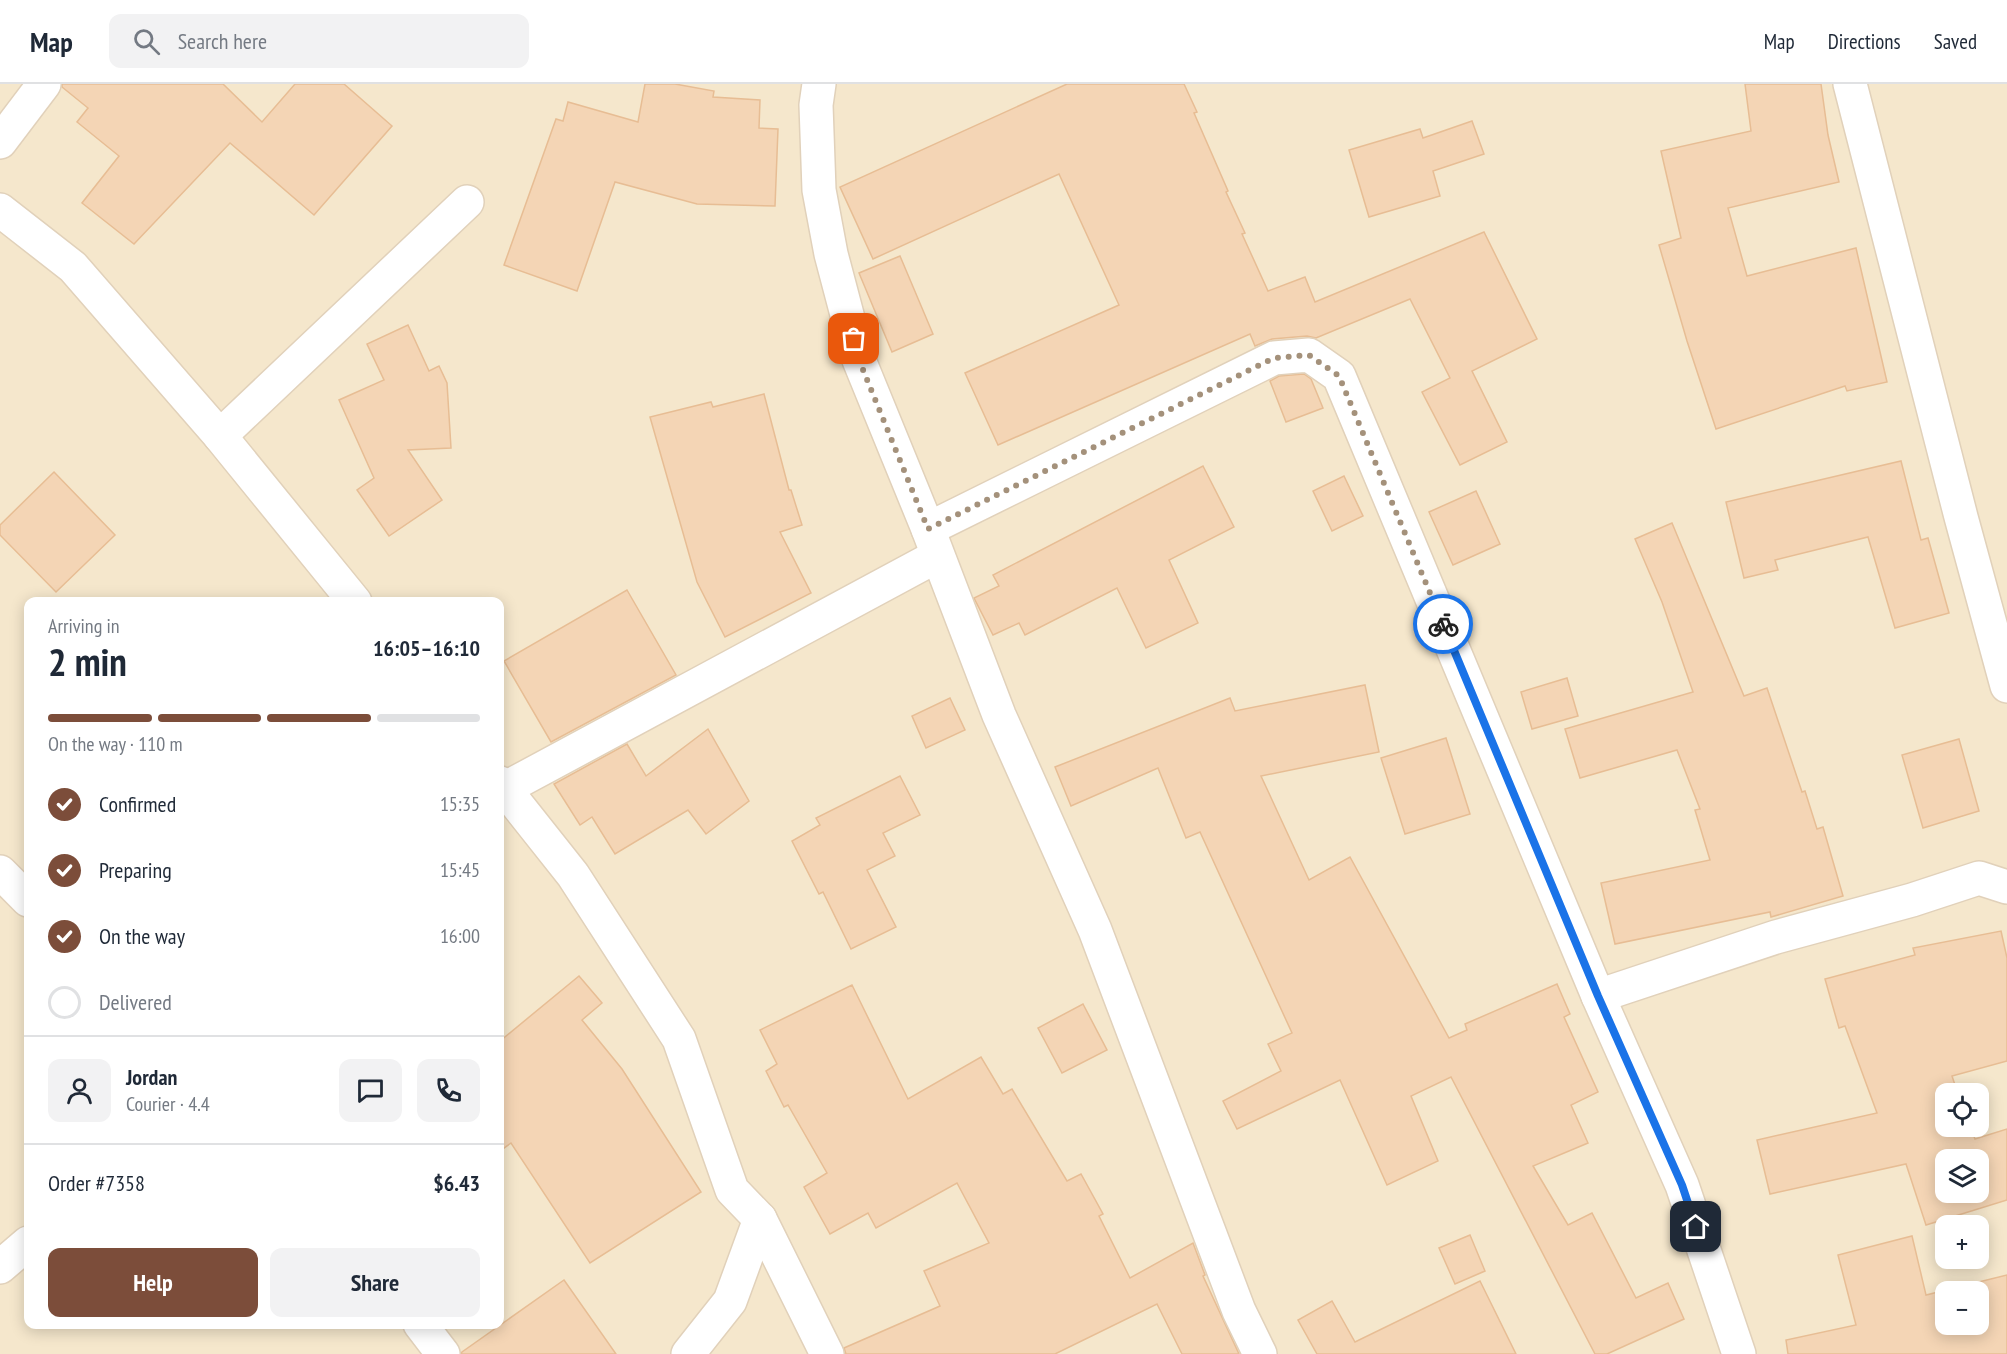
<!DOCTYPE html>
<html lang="en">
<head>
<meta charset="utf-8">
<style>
  :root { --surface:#fff; --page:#f2f2f3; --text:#1f2937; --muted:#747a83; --line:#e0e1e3; --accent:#7c4d3a }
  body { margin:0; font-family:"PT Sans Narrow",sans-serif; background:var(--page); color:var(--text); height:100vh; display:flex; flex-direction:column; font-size:22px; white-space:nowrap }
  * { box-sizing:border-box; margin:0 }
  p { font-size:20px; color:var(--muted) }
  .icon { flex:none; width:33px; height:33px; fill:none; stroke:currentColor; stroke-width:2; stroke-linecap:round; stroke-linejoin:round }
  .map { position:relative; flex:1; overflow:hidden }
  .panel { position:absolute; left:24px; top:513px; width:480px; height:732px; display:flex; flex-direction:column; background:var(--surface); border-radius:12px; box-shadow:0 3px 15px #0003 }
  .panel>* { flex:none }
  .controls { position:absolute; left:1935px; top:999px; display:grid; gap:12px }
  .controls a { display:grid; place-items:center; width:54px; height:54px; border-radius:12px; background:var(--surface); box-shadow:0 3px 15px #0003; font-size:30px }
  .pin { position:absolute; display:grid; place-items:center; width:51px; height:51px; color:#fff; margin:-26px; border-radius:12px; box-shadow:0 3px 9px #0006 }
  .courier { position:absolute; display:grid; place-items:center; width:60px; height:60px; margin:-30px; border:4px solid #1a73e8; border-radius:50%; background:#fff; color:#222; box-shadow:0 2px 8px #0007 }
  .head em { font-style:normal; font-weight:600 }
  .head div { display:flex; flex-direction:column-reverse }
  .head { display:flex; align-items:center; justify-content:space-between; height:102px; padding:0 24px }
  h1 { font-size:39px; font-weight:600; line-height:45px }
  .bar { display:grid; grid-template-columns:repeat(4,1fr); gap:9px 6px; align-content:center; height:72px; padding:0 24px }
  .bar i { height:8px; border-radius:4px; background:var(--line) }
  .bar .on { background:var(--accent) }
  .bar p { grid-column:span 4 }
  .line { display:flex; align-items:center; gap:15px; padding:0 24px; border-top:2px solid var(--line) }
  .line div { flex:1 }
  .round { display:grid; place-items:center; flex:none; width:63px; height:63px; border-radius:12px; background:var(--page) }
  ol { padding:0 24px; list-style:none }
  li { display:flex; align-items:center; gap:18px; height:66px }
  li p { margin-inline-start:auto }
  li .icon { padding:6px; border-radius:50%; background:var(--accent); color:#fff; stroke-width:4 }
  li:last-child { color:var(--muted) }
  li i { width:33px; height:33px; border:3px solid var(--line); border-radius:50% }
  .button { display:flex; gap:12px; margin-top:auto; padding:12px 24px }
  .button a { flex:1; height:69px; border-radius:12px; background:var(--accent); color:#fff; font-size:24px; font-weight:600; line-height:69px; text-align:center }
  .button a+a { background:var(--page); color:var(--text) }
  header { display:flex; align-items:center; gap:36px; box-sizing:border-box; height:84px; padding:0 30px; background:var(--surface); border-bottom:2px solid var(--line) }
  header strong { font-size:28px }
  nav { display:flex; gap:33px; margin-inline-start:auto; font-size:21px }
  .search { width:420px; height:54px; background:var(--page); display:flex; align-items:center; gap:15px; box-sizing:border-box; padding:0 21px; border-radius:12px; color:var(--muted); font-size:22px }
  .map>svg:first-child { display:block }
  .residential { fill:#f5e7cc; fill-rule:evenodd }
  .building { fill:#f4d5b5; stroke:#e7bd94; stroke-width:1.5; fill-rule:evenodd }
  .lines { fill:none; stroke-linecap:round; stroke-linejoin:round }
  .minor-casing { stroke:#e1d1ba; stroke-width:36 }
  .minor { stroke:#fff; stroke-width:33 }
  .done { stroke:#a4917b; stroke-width:6; stroke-dasharray:0 10.8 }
  .route { stroke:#1a73e8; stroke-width:8 }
</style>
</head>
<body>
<header>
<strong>Map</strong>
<div class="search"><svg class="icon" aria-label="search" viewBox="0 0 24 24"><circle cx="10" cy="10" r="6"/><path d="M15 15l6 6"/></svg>Search here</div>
<nav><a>Map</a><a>Directions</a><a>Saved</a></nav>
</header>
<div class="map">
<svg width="2007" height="1270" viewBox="0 0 2007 1270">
  <rect width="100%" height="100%" fill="#fdf5de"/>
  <path class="residential" d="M 0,0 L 2007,0 L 2007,1270 L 0,1270 ZM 28,518 L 500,518 L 500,1240 L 28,1240 ZM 1946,1010 L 1978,1010 L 1978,1042 L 1946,1042 ZM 1946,1076 L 1978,1076 L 1978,1108 L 1946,1108 ZM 1946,1142 L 1978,1142 L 1978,1174 L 1946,1174 ZM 1946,1208 L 1978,1208 L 1978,1240 L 1946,1240 Z"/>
  <g class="building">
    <polygon points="62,0 223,0 262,38 295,0 344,0 392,42 314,131 230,59 134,160 82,119 119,72 77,38 88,24 62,3"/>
    <polygon points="645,0 675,0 714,7 713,13 760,16 759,44 778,45 775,122 697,120 615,98 577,207 504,181 556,35 563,37 568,18 638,38"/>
    <polygon points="1067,0 1184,0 1197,28 1194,29 1228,107 1226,108 1245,149 1242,150 1268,207 1305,193 1315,218 1484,148 1537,255 1472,287 1507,358 1460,381 1422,308 1450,294 1410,215 1316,254 1307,252 1272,255 1255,262 1250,250 998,361 965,289 1119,221 1059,90 873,175 840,103"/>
    <polygon points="1745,0 1821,0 1828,51 1839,98 1728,124 1747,192 1856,164 1887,298 1847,307 1845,302 1716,345 1687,257 1659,161 1681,154 1661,67 1751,47"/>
    <polygon points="1472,37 1484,70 1433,87 1440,112 1369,133 1349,66 1420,45 1423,54"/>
    <polygon points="900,172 933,250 892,268 859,189"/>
    <polygon points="408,241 429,287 439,282 447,299 451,364 408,366 442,416 389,452 357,406 374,394 339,316 384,296 367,260"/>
    <polygon points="1304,290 1311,295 1323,324 1286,338 1270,297 1279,292"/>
    <polygon points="764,310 789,406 791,406 802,441 780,448 811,509 725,553 697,498 650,333 711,318 713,323"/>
    <polygon points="1901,377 1921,456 1928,454 1949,529 1895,544 1868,453 1775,476 1778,486 1744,494 1726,418"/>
    <polygon points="1203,382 1234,443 1169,476 1198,539 1146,564 1117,504 1025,551 1019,539 993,551 974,514 999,502 993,491"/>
    <polygon points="54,388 115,451 56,508 0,451 0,441"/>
    <polygon points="1344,392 1363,432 1332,447 1313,407"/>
    <polygon points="1476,407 1500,460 1453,481 1429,428"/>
    <polygon points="1672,439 1744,612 1767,604 1802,708 1805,707 1817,745 1823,743 1843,812 1771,833 1770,828 1615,860 1601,799 1710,776 1695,726 1700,725 1677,666 1580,694 1565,645 1693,608 1662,518 1635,455"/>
    <polygon points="627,506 676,591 551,658 504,577"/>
    <polygon points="1567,594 1578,632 1532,645 1521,608"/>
    <polygon points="1365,601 1379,668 1261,692 1309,796 1350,773 1449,954 1467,946 1465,940 1557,900 1570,930 1564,933 1598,1008 1571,1021 1588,1059 1533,1082 1568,1141 1592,1129 1636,1214 1668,1199 1684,1235 1607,1270 1595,1270 1451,993 1411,1012 1438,1077 1387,1101 1340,996 1237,1045 1223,1017 1281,987 1268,960 1292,949 1200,748 1186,754 1158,684 1071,722 1055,683 1230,614 1235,627"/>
    <polygon points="950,614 965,646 926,664 912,632"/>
    <polygon points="708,645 749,717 706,750 688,726 615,770 592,733 580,741 554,700 627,660 646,692"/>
    <polygon points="1446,654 1470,730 1405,750 1381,674"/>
    <polygon points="1959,655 1979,727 1923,744 1902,671"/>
    <polygon points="900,692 920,731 883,749 895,772 867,786 896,843 851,865 823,808 819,810 792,757 820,741 816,734"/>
    <path d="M 2001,847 L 2007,874 L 2007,977 L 1952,992 L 1958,1010 L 1946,1010 L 1946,1042 L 1970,1042 L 1975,1055 L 2007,1045 L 2007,1116 L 1926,1141 L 1906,1080 L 1770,1110 L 1757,1056 L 1877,1029 L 1845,942 L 1839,944 L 1825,895 L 1915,871 L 1913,864 ZM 1946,1076 L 1978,1076 L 1978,1108 L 1946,1108 Z"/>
    <polygon points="579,892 602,919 582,936 622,985 701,1108 590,1179 511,1059 500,1067 500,957"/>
    <polygon points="852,901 908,1015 981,973 1003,1010 1012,1005 1067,1097 1081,1090 1103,1130 1099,1132 1130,1194 1193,1159 1205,1191 1203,1192 1239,1270 1182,1270 1157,1220 1055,1270 846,1270 844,1264 940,1222 924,1187 989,1159 957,1099 876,1144 868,1129 830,1150 804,1103 827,1089 788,1021 784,1023 766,987 777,980 760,946"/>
    <polygon points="1083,920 1107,966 1062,989 1038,944"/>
    <polygon points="1470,1151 1485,1187 1455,1200 1439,1164"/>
    <path d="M 1912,1152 L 1926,1211 L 2007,1191 L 2007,1270 L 1788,1270 L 1786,1256 L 1856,1241 L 1838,1171 ZM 1946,1208 L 1978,1208 L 1978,1240 L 1946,1240 Z"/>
    <polygon points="564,1196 616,1270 461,1270 462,1268"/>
    <polygon points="1480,1197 1516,1270 1317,1270 1298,1236 1332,1217 1355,1258"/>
  </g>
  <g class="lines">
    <defs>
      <g id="minor">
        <polyline points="819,0 816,21 819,106 831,170 859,276 928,445 999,631 1095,846 1239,1227 1260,1270"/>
        <polyline points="1850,0 1961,433 2007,602"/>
        <polyline points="0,58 44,0"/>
        <polyline points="0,126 73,183 220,352 355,518"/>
        <polyline points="220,352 467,118"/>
        <polyline points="928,445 1274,274 1309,271 1339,292 1598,912 1682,1101 1739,1270"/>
        <polyline points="500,699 573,791 679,955 732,1106 760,1135 827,1270"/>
        <polyline points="504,705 937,472"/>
        <polyline points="0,788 28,816"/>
        <polyline points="1598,912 1776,853 1912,816 1979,794 2007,803"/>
        <polyline points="0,1183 28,1159"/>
        <polyline points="420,1240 443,1270"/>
        <polyline points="688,1270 730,1217 760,1135"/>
      </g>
    </defs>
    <use href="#minor" class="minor-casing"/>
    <use href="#minor" class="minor"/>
  </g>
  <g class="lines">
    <polyline class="done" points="854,255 859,276 928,445 1274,274 1309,271 1339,292 1443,540"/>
    <polyline class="route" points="1443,540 1598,912 1682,1101 1696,1143"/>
  </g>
</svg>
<div class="controls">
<a><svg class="icon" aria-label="locate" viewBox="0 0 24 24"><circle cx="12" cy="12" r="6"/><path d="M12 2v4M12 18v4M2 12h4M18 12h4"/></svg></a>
<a><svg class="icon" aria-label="layers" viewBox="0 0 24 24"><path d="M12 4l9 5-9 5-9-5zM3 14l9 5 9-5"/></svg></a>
<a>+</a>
<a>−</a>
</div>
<div class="pin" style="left:854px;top:255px;background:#ea580c"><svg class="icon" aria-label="bag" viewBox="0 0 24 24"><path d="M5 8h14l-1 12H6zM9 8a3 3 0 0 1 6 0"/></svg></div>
<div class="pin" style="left:1696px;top:1143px;background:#1f2937"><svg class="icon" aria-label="home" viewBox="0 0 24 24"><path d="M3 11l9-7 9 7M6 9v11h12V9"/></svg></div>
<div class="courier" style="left:1443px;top:540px"><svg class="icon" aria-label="bike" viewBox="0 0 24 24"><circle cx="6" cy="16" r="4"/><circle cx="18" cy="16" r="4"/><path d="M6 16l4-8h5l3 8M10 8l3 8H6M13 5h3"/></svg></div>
<section class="panel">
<div class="head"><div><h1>2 min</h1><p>Arriving in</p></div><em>16:05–16:10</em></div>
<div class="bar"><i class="on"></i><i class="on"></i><i class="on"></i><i></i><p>On the way · 110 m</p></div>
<ol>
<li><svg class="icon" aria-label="check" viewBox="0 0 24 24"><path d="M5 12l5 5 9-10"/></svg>Confirmed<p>15:35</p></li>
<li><svg class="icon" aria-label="check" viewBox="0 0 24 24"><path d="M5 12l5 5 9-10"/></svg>Preparing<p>15:45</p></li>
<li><svg class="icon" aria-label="check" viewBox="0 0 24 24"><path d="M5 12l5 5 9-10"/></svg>On the way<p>16:00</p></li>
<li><i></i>Delivered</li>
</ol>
<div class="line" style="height:108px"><a class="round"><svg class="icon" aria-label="person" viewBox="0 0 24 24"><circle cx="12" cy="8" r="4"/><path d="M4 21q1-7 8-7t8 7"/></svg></a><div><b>Jordan</b><p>Courier · 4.4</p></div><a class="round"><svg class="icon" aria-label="chat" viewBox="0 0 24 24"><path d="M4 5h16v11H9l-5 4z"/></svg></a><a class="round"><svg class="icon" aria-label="phone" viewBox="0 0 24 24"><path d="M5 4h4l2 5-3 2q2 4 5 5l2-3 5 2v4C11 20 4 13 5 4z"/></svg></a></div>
<div class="line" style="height:78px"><div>Order #7358</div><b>$6.43</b></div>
<div class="button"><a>Help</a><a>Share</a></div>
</section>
</div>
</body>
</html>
